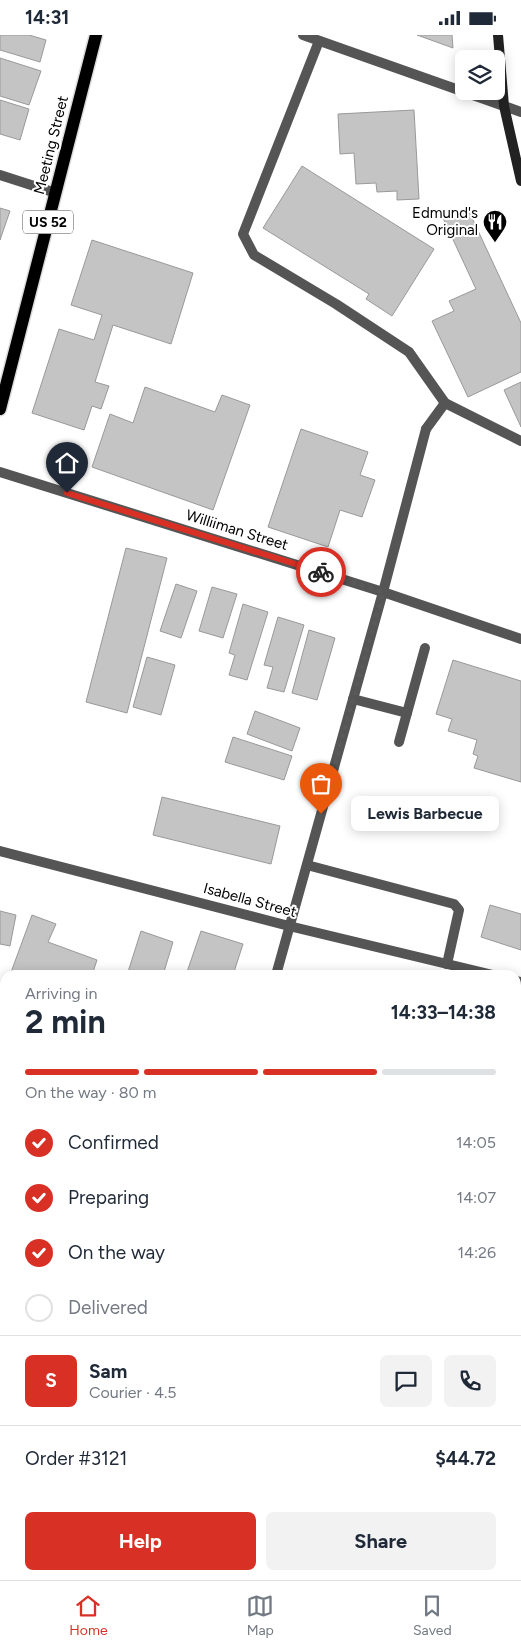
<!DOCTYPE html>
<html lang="en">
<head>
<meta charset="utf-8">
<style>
  :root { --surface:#fff; --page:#f2f2f3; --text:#1f2937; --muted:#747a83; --line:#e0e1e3; --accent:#d93025 }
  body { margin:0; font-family:Figtree,sans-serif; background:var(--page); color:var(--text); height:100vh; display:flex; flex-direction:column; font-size:19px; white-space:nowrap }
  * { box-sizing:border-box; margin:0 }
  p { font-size:16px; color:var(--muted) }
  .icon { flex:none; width:28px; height:28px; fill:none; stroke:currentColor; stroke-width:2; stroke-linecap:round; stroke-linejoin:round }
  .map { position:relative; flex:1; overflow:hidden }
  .sheet { position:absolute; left:0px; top:935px; width:521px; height:610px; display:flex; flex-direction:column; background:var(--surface); border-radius:15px 15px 0 0; box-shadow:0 2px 12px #0003 }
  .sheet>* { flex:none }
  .tools { position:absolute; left:455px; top:15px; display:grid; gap:10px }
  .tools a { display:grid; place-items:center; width:50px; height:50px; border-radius:8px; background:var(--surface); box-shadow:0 2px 12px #0003; font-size:25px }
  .pin { position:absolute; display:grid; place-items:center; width:42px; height:42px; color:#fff; margin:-51px -21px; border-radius:50% 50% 50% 0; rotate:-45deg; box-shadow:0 0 5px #0007 }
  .pin .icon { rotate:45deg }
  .courier { position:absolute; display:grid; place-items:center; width:50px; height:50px; margin:-25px; border:4px solid #d93025; border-radius:50%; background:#fff; color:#222; box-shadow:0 1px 6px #0007 }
  .bubble { position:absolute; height:35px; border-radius:8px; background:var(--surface); box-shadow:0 2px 12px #0003; font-size:16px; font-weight:700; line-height:35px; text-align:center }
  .overview em { font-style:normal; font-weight:700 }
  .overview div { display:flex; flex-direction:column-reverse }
  .overview { display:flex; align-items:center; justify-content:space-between; height:85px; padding:0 25px }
  h1 { font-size:32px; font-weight:700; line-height:38px }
  .bar { display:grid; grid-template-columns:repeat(4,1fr); gap:8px 5px; align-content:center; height:60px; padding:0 25px }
  .bar i { height:6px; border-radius:4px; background:var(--line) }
  .bar .current { background:var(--accent) }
  .bar p { grid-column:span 4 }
  .line { display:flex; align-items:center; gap:12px; padding:0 25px; border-top:1px solid var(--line) }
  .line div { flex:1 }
  .round { display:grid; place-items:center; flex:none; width:52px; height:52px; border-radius:8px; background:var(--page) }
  ol { padding:0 25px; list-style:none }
  li { display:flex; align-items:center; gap:15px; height:55px }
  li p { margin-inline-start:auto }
  li .icon { padding:5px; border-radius:50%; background:var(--accent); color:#fff; stroke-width:4 }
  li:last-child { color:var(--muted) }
  li i { width:28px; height:28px; border:2px solid var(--line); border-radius:50% }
  .action { display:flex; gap:10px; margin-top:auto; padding:10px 25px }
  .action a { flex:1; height:58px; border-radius:8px; background:var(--accent); color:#fff; font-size:20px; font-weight:700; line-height:58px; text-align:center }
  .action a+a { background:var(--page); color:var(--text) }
  .status { display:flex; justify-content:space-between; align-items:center; height:35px; padding:0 25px; background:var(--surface); direction:ltr }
  .status svg { height:14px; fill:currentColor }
  .tab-bar { display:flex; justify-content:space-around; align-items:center; height:70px; border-top:1px solid var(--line); background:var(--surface); font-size:14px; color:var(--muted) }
  .tab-bar a { display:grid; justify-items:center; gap:2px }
  .tab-bar .current { color:var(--accent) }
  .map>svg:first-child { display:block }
  .building { fill:#c4c4c4; stroke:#999 }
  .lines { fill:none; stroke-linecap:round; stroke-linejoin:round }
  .primary-casing { stroke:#dbdbdb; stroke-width:15 }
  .service { stroke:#555; stroke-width:10 }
  .minor { stroke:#555; stroke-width:10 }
  .tertiary { stroke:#555; stroke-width:10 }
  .secondary { stroke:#222; stroke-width:10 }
  .primary { stroke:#000; stroke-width:12 }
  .done { stroke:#595959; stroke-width:5; stroke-dasharray:0 9 }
  .route { stroke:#d93025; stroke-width:6 }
  .labels { text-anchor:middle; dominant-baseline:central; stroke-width:4; stroke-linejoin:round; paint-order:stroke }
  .shield { fill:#fff; stroke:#4c4c4c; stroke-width:1 }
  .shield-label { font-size:14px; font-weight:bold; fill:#000 }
  .street-label { font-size:15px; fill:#000; stroke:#fff }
  .poi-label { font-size:15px; fill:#000; stroke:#fff; text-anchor:end }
</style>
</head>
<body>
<div class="status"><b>14:31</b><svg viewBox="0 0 49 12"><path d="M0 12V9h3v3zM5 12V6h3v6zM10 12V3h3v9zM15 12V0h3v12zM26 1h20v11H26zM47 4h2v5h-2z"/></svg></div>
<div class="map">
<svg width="521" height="1545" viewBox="0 0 521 1545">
  <rect width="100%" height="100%" fill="#fff"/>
  <g class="building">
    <polygon points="0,0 29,0 46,5 40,27 0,15"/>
    <polygon points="417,0 452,0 453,13"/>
    <polygon points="0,23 41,36 29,70 0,61"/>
    <polygon points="0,65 29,74 20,105 0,99"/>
    <polygon points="414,75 419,164 397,165 397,156 377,157 376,148 356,149 354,118 340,119 338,79"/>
    <polygon points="302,131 434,214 392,281 366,264 369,259 263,193"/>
    <polygon points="467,172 521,288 521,337 468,362 432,286 454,276 449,266 476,254 443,183"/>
    <polygon points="0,173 10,176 0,205"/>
    <polygon points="92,205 193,238 171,309 113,290 95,347 109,351 101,374 92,371 84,395 32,378 59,294 94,305 102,280 71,270"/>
    <polygon points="521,347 521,392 504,355"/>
    <polygon points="145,352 215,377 222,360 250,370 213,475 92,432 110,379 133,388"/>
    <polygon points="301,394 368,417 360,440 375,445 362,482 340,475 328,512 268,492"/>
    <polygon points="126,513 167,523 127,678 86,667"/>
    <polygon points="176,549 197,556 181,603 160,596"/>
    <polygon points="212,552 237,559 223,603 199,596"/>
    <polygon points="243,569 268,577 247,645 229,640 235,620 229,618"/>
    <polygon points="278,582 304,590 284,657 267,653 273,632 264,630"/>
    <polygon points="309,595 335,603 317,665 292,658"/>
    <polygon points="147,622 175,630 161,680 133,672"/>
    <polygon points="453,625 521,646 521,747 474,733 478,721 473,719 477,705 448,696 452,684 436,679"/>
    <polygon points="255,676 300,693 292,716 247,699"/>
    <polygon points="233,702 292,721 284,745 225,727"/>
    <polygon points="162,762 280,791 271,829 153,800"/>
    <polygon points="490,870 521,879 521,915 481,902"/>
    <polygon points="0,876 16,880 10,911 0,909"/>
    <polygon points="32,880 56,889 48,907 97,925 92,940 10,940"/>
    <polygon points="141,896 173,907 163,940 137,940 128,937"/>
    <polygon points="201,896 243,909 233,940 186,940"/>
    <polygon points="5,955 5,1150 0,1149 0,968"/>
    <polygon points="516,965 521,967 521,1034 516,1032"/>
    <polygon points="516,1146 521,1148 521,1161 516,1177"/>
    <polygon points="3,1241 5,1242 5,1275 0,1274 0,1253"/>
    <polygon points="0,1314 5,1315 5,1405 0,1403"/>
    <polygon points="521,1435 521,1514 516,1513 516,1454"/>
    <polygon points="0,1444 5,1445 5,1479 0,1478"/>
    <polygon points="314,1540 428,1540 426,1545 333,1545"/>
  </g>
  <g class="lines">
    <defs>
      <polyline id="primary" points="0,374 96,0"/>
    </defs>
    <use href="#primary" class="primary-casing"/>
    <g class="service">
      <polyline points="319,6 243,199 254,220 336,269 409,317 445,368 426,394"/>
      <polyline points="445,368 521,406"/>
      <polyline points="353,664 407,678 425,613"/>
      <polyline points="399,707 407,678"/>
      <polyline points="307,830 454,869 459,875 447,929"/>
    </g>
    <g class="minor">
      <polyline points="303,0 521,77"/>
      <polyline points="0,140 56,158"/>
      <polyline points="0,437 383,557 521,604"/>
      <polyline points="0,816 289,891 493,940"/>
      <polyline points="276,940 383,557 426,394"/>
      <polyline points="516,946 521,947"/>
      <polyline points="516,1269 521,1251"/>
      <polyline points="0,1539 23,1545"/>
      <polyline points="114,1545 115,1540"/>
      <polyline points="447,1545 448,1540"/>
    </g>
    <g class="tertiary">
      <polyline points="0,1168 5,1169"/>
      <polyline points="516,1303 521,1304"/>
    </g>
    <polyline class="secondary" points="498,0 504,71 521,146"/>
    <use href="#primary" class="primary"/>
  </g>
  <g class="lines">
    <polyline class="done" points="321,779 383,557 321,537"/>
    <polyline class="route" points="67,458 321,537"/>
  </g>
  <defs>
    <symbol id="restaurant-pin" viewBox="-11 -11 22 30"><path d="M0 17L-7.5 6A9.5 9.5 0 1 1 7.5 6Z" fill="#000" stroke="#fff"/><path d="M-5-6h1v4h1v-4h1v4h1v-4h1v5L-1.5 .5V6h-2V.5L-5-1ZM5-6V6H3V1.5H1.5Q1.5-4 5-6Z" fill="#fff"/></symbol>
  </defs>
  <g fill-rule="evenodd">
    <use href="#restaurant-pin" x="481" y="173" width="28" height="38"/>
  </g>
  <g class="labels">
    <rect class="shield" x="23" y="175.5" width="50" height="23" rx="4"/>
    <g class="shield-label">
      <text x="48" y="187">US 52</text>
    </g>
    <g class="street-label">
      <text transform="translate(51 110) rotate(-76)">Meeting Street</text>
      <text transform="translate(237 495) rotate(17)">Williiman Street</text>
      <text transform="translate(250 865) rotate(15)">Isabella Street</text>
    </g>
    <g class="poi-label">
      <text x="478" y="178">Edmund's<tspan x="478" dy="17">Original</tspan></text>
    </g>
  </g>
</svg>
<div class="tools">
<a><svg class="icon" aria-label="layers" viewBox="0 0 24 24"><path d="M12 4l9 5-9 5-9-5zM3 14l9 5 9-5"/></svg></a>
</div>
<div class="pin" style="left:321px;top:779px;background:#ea580c"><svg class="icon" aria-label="bag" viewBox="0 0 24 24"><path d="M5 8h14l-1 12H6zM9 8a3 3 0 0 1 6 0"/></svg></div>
<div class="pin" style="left:67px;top:458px;background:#1f2937"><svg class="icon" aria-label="home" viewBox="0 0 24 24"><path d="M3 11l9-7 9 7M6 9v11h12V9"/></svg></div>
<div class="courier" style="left:321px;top:537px"><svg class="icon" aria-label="bike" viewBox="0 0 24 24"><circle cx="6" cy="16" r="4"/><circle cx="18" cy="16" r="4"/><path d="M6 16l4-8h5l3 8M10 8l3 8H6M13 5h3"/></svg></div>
<div class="bubble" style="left:351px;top:761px;width:148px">Lewis Barbecue</div>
<section class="sheet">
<div class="overview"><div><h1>2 min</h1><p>Arriving in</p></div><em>14:33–14:38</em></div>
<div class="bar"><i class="current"></i><i class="current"></i><i class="current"></i><i></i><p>On the way · 80 m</p></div>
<ol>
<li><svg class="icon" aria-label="check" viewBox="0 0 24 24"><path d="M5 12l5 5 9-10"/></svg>Confirmed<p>14:05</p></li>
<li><svg class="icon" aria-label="check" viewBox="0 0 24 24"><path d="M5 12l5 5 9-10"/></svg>Preparing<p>14:07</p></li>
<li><svg class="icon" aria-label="check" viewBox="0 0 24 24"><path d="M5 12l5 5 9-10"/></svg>On the way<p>14:26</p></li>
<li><i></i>Delivered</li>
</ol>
<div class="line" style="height:90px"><b class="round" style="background:var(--accent);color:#fff">S</b><div><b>Sam</b><p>Courier · 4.5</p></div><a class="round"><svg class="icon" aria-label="chat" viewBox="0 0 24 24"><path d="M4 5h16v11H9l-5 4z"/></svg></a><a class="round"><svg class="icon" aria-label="phone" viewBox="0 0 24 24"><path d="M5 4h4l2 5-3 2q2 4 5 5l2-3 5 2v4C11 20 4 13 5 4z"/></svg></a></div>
<div class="line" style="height:65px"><div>Order #3121</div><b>$44.72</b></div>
<div class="action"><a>Help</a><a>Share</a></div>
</section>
</div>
<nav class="tab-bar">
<a class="current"><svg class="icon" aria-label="home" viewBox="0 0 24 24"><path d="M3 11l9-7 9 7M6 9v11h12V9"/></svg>Home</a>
<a><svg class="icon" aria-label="map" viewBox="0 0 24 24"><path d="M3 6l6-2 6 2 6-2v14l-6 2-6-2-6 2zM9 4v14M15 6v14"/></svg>Map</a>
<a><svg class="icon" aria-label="saved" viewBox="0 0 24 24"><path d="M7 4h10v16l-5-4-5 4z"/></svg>Saved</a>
</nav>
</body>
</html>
